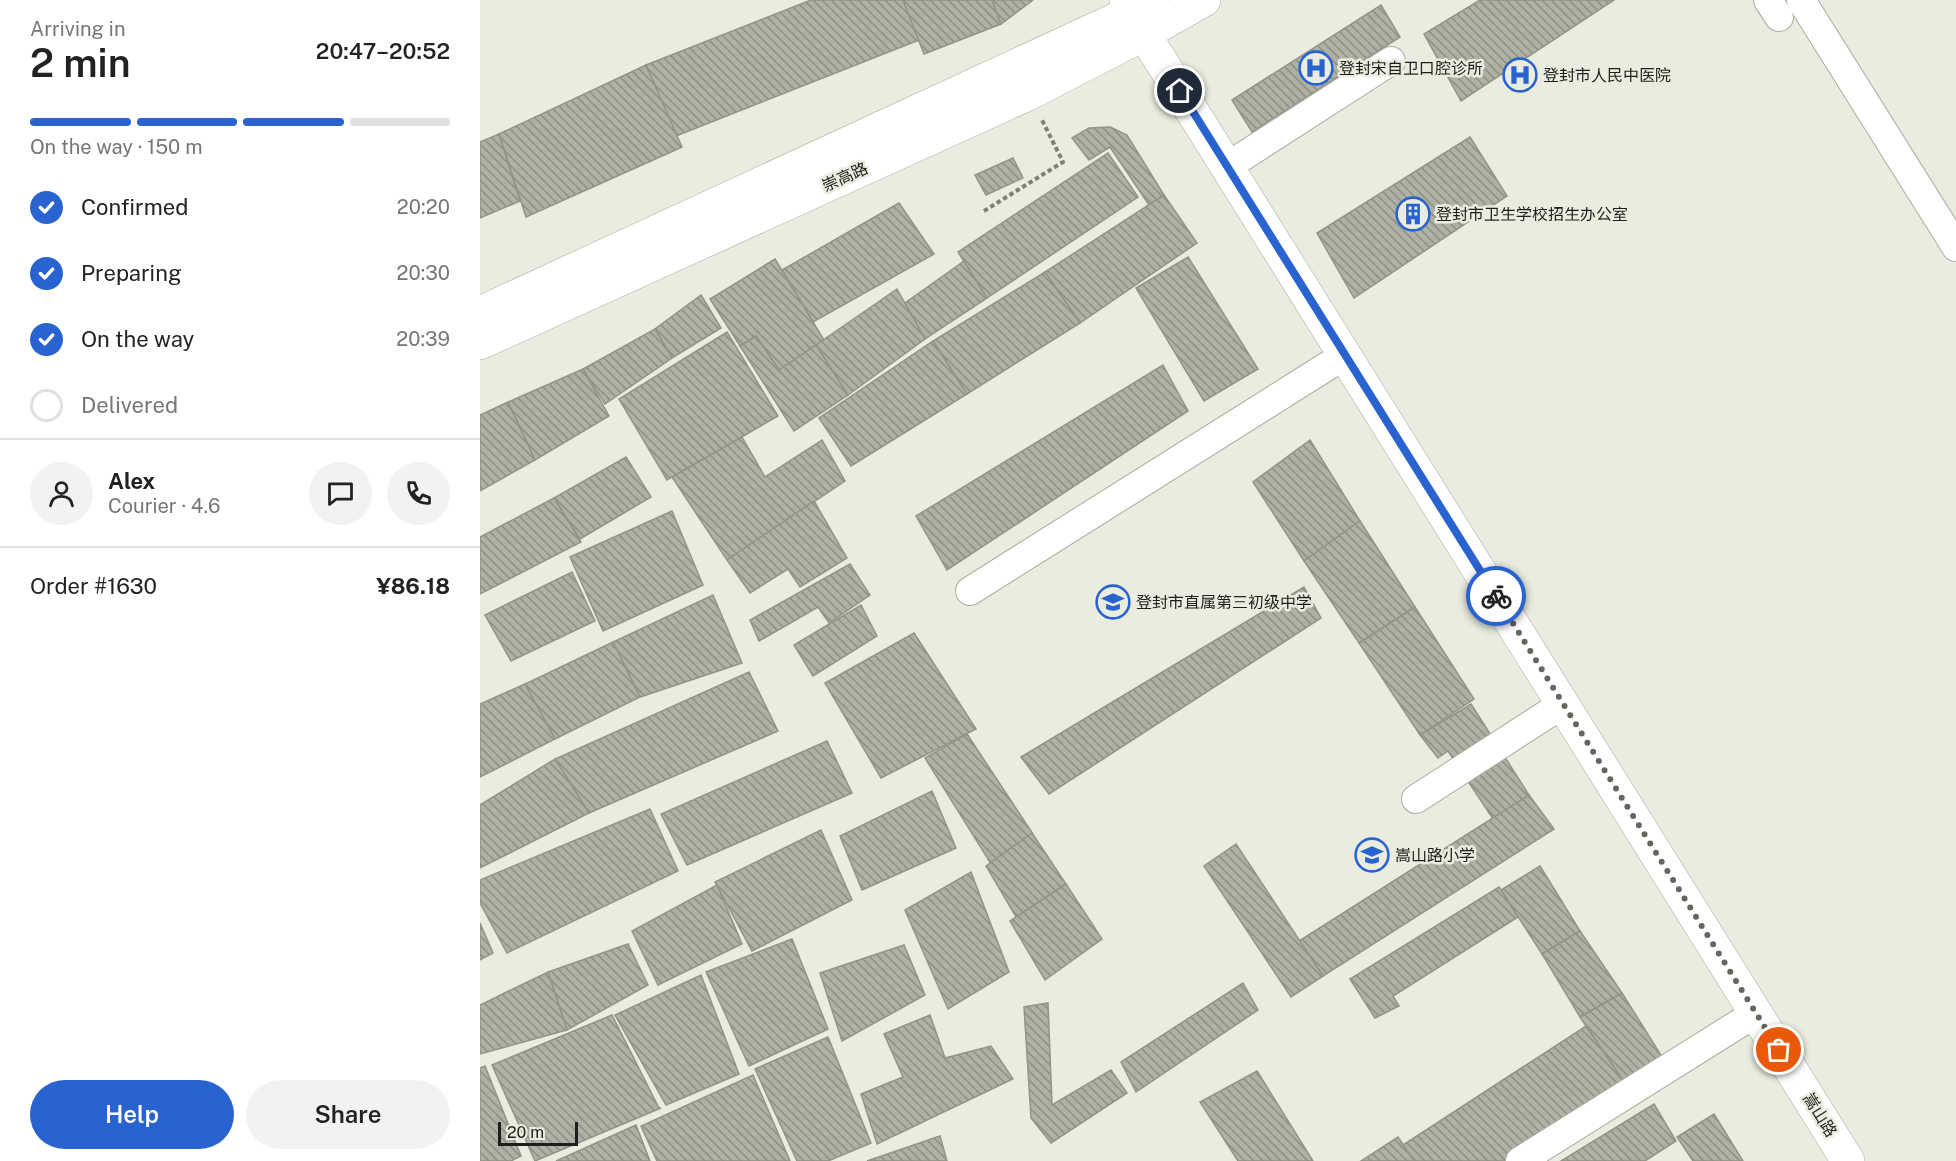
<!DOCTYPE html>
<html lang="en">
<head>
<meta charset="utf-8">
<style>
  :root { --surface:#fff; --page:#f2f2f2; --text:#222; --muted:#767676; --line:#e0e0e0; --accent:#2963d0 }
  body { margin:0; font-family:"Public Sans","Noto Sans SC",sans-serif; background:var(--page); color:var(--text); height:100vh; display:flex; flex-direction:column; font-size:22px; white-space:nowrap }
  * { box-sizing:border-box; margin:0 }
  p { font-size:20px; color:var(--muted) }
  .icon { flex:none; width:33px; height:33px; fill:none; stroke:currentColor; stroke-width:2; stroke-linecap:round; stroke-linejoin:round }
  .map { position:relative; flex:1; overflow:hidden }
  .panel { display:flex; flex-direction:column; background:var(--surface); width:480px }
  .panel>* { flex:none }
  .scale { position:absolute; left:18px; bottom:15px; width:80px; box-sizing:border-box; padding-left:6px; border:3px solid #1e1f1a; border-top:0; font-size:16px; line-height:21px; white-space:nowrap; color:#1e1f1a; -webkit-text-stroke:4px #e9ecde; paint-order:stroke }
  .pin { position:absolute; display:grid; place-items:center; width:51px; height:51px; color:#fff; margin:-26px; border:3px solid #fff; border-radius:50%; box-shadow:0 2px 6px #0007 }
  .courier { position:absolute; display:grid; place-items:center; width:60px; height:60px; margin:-30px; border:4px solid #2963d0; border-radius:50%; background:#fff; color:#222; box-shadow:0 2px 8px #0007 }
  .overview em { font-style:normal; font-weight:600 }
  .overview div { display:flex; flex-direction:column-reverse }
  .overview { display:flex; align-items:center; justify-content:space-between; height:102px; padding:0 30px }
  h1 { font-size:39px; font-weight:600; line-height:45px }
  .bar { display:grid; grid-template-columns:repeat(4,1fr); gap:9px 6px; align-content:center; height:72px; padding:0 30px }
  .bar i { height:8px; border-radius:4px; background:var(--line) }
  .bar .active { background:var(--accent) }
  .bar p { grid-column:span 4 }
  .line { display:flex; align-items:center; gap:15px; padding:0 30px; border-top:2px solid var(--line) }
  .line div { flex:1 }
  .round { display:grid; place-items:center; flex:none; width:63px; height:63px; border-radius:32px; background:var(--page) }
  ol { padding:0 30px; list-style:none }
  li { display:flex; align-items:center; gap:18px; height:66px }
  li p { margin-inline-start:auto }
  li .icon { padding:6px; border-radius:50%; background:var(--accent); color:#fff; stroke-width:4 }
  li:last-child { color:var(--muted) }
  li i { width:33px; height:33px; border:3px solid var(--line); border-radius:50% }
  .cta { display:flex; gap:12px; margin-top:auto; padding:12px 30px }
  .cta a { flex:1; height:69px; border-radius:36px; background:var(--accent); color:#fff; font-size:24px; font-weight:600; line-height:69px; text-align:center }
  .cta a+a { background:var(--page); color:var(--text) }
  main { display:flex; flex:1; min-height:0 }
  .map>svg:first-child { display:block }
  .building { fill:url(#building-back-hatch); stroke:#919487; stroke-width:1.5 }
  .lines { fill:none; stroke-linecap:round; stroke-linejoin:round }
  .minor-casing { stroke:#aaac9f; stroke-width:30 }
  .tertiary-casing { stroke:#aaac9f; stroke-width:34 }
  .path { stroke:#7e8077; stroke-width:4; stroke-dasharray:4.5 3; stroke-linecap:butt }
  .minor { stroke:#fff; stroke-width:28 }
  .tertiary { stroke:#fff; stroke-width:33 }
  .done { stroke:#65675f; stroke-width:6; stroke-dasharray:0 10.8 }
  .route { stroke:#2963d0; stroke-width:8 }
  .labels { text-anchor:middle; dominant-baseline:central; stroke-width:5; stroke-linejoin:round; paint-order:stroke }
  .poi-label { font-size:16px; fill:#1e1f1a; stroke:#e9ecde; text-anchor:start }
  .street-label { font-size:16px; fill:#1e1f1a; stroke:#e9ecde }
</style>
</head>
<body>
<main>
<section class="panel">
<div class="overview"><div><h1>2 min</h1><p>Arriving in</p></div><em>20:47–20:52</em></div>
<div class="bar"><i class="active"></i><i class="active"></i><i class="active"></i><i></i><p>On the way · 150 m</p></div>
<ol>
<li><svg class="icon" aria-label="check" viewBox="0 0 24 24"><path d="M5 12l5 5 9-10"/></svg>Confirmed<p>20:20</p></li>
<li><svg class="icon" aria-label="check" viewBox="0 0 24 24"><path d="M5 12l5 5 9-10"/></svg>Preparing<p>20:30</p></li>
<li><svg class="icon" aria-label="check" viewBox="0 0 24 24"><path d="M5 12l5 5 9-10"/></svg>On the way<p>20:39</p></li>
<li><i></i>Delivered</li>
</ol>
<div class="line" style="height:108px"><a class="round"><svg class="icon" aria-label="person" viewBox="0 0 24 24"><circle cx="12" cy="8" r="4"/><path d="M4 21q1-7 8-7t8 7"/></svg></a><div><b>Alex</b><p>Courier · 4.6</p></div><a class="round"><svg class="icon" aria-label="chat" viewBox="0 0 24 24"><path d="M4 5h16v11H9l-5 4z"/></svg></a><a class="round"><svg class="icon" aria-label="phone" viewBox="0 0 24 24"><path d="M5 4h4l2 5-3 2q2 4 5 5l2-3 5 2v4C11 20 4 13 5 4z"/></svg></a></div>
<div class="line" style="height:78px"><div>Order #1630</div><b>¥86.18</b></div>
<div class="cta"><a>Help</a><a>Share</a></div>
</section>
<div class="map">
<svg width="1476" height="1161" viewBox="0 0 1476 1161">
  <defs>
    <pattern id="building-back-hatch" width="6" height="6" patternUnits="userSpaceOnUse" patternTransform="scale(1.5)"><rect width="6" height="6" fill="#aeb1a4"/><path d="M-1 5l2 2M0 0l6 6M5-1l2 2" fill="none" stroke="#8d8f85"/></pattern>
  </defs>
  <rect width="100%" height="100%" fill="#e9ecde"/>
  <g class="building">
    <polygon points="331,0 423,0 439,40 196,136 166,65"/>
    <polygon points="423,0 512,0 521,24 444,54"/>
    <polygon points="512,0 553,0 521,24"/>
    <polygon points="1000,0 1134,0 981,101 944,34"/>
    <polygon points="901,5 920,37 772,132 752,100"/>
    <polygon points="166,65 202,147 46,217 19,134"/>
    <polygon points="630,127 647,135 684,195 669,205 630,147 609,160 592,138 609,128"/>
    <polygon points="19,134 40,201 0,218 0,142"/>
    <polygon points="990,137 1027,196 874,298 837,233"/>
    <polygon points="628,153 658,197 507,298 478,252"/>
    <polygon points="533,158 543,178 506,195 495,175"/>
    <polygon points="684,195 717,243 600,323 565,272"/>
    <polygon points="419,203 454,254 333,322 302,270"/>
    <polygon points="708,257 778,369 724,401 656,288"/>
    <polygon points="295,259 344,340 299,370 276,336 260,346 230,299"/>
    <polygon points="484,261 507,298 445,339 425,303"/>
    <polygon points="565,272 600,323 487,394 453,341"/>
    <polygon points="417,289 445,339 368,395 336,345"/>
    <polygon points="221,295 241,328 192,358 175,329"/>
    <polygon points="175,329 192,358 125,404 103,369"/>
    <polygon points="247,332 298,416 187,480 139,399"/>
    <polygon points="276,336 299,370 336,345 368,395 314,431 260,346"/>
    <polygon points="453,341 487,394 371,466 339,418"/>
    <polygon points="683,365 708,411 467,570 436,516"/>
    <polygon points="103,369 129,416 55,460 28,402"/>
    <polygon points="28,402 55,460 0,491 0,415"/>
    <polygon points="262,437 285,477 342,440 365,481 247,560 192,477"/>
    <polygon points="830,440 880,521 824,561 773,482"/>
    <polygon points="146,457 171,497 100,539 74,498"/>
    <polygon points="74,498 101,542 0,594 0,537"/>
    <polygon points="334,501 367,558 320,587 308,569 270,593 247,560"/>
    <polygon points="192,511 223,585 123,631 90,557"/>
    <polygon points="880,521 935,607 879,643 824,561"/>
    <polygon points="370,564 390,595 349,623 338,607 279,641 270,620"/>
    <polygon points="92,572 115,621 31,661 5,615"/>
    <polygon points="824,587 841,618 569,794 541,757"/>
    <polygon points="233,595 262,663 160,697 133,642"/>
    <polygon points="381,605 397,636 333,676 314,645"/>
    <polygon points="935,607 994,699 940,735 879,643"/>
    <polygon points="434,633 496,729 401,778 345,683"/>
    <polygon points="133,642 160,697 75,739 45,684"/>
    <polygon points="269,672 298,731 109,813 75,759"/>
    <polygon points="45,684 75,739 0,777 0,704"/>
    <polygon points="991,704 1049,795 1013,819 968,751 958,758 940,735"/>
    <polygon points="487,734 553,834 511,864 445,758"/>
    <polygon points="347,741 372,793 207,865 181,814"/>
    <polygon points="75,759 109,813 0,868 0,805"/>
    <polygon points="452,791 476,848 382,890 360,836"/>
    <polygon points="1049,795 1074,829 843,976 819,941"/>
    <polygon points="170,809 198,871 27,953 0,903 0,880"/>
    <polygon points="341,830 372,900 272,951 235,882"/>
    <polygon points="552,833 586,884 536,917 506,866"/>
    <polygon points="756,844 843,976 811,997 724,866"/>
    <polygon points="1060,866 1100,931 1062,954 1021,890"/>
    <polygon points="491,872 529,972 468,1009 425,910"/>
    <polygon points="586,884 622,939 565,980 530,921"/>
    <polygon points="237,885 262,944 178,985 152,931"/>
    <polygon points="1019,887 1038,917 913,996 919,1006 895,1018 870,979"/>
    <polygon points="0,923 13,953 0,960"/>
    <polygon points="1100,931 1142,993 1100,1017 1062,954"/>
    <polygon points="312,939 348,1029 269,1066 226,972"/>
    <polygon points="148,944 168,985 87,1030 68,972"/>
    <polygon points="424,945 445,995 362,1041 340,973"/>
    <polygon points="68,972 87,1030 0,1054 0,1005"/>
    <polygon points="221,975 259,1074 186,1105 135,1015"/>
    <polygon points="763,983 778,1010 656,1092 641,1062"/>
    <polygon points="1142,993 1184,1060 1146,1085 1100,1017"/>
    <polygon points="568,1003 572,1105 631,1070 647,1093 571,1143 551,1118 544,1007"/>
    <polygon points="132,1015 179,1108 181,1108 55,1161 12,1065"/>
    <polygon points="450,1015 465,1058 511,1046 533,1079 397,1144 381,1094 423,1077 404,1034"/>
    <polygon points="1106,1026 1146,1085 1026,1161 934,1161 923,1145"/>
    <polygon points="348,1037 391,1143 348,1161 317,1161 275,1069"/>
    <polygon points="5,1066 41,1156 31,1161 0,1161 0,1068"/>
    <polygon points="777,1071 833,1161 758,1161 720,1102"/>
    <polygon points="273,1075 310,1161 177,1161 161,1126"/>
    <polygon points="1174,1104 1196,1141 1165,1161 1081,1161"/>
    <polygon points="1234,1114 1263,1161 1213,1161 1197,1137"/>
    <polygon points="156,1125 170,1161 76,1161"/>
    <polygon points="460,1136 467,1161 387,1161"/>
    <polygon points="918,1137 934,1161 881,1161"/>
  </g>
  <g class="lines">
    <defs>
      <g id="minor">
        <polyline points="1288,0 1299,17"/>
        <polyline points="1321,0 1476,247"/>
        <polyline points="748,166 911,61"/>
        <polyline points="490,591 865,355"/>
        <polyline points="936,799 1083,704"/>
        <polyline points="1040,1161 1276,1013"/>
      </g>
      <g id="tertiary">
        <polyline points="646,0 664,34 1368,1161"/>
        <polyline points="0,313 652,12 673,0"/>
        <polyline points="0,343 548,94 664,34 724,0"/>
      </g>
    </defs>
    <use href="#minor" class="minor-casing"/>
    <use href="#tertiary" class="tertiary-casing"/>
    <polyline class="path" points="504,211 583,162 561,118"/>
    <use href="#minor" class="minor"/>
    <use href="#tertiary" class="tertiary"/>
  </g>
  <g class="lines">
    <polyline class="done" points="1016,596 1299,1050"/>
    <polyline class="route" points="700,91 1016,596"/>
  </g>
  <defs>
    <symbol id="hospital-ring" viewBox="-11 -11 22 22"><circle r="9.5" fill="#e9ecde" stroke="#2963d0" stroke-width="1.5"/><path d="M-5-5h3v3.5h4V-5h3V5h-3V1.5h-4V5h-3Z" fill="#2963d0"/></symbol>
    <symbol id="building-ring" viewBox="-11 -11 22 22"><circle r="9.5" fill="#e9ecde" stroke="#2963d0" stroke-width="1.5"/><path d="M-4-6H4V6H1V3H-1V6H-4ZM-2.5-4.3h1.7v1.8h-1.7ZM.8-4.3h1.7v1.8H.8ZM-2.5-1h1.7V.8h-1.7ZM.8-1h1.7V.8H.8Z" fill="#2963d0"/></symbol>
    <symbol id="school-ring" viewBox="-11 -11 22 22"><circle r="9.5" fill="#e9ecde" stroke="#2963d0" stroke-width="1.5"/><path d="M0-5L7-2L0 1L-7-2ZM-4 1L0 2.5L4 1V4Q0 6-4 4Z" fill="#2963d0"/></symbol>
  </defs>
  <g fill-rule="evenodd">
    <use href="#hospital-ring" x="817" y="49" width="38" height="38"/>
    <use href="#hospital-ring" x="1021" y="56" width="38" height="38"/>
    <use href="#building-ring" x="914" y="195" width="38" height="38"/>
    <use href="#school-ring" x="614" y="583" width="38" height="38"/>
    <use href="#school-ring" x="873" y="836" width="38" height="38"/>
  </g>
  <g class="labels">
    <g class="poi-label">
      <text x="859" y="68">登封宋自卫口腔诊所</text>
      <text x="1063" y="75">登封市人民中医院</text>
      <text x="956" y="214">登封市卫生学校招生办公室</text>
      <text x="656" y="602">登封市直属第三初级中学</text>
      <text x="915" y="855">嵩山路小学</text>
    </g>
    <g class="street-label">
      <text transform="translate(365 177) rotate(-24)">崇高路</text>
      <text transform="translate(1340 1115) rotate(58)">嵩山路</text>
    </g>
  </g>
</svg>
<div class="scale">20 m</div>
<div class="pin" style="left:1299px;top:1050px;background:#ea580c"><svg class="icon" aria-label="bag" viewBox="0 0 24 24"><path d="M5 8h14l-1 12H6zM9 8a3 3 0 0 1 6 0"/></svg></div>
<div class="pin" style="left:700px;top:91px;background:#1f2937"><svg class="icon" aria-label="home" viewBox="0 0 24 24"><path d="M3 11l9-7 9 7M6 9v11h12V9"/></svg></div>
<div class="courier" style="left:1016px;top:596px"><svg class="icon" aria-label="bike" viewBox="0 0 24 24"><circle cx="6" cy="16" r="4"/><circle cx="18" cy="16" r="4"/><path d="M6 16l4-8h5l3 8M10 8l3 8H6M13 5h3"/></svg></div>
</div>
</main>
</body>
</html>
